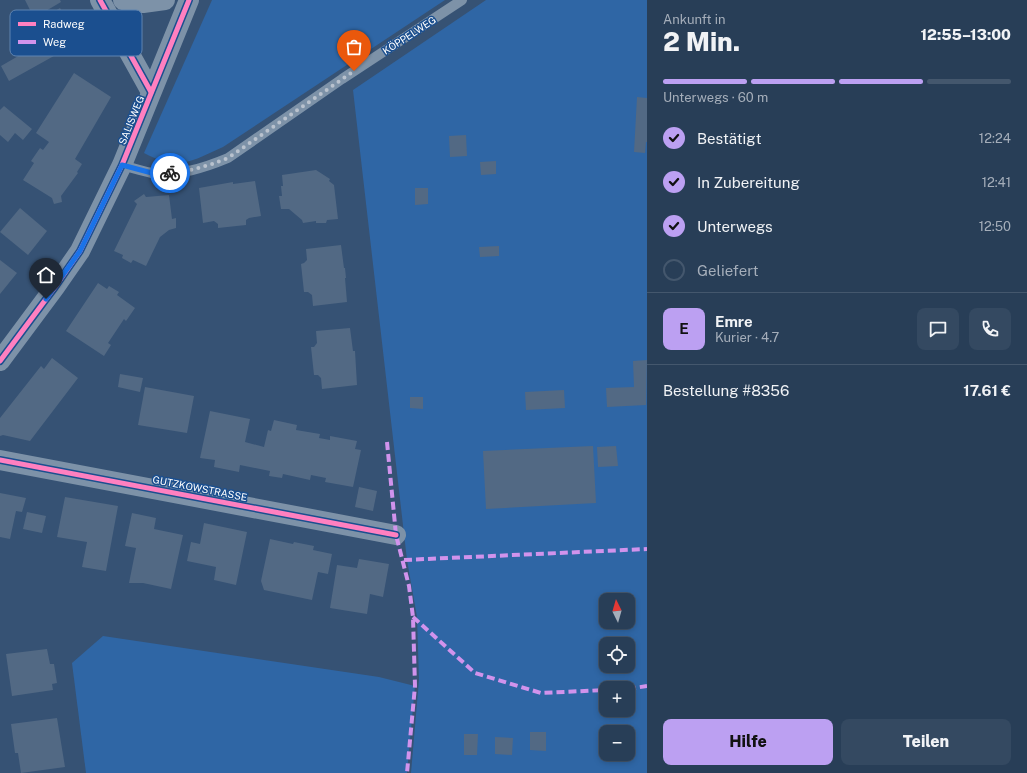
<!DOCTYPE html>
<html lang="de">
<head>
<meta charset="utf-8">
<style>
  :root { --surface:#283e57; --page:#344961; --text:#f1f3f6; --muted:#a5aeba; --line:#44576d; --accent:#bca0f2 }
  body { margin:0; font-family:"Public Sans",sans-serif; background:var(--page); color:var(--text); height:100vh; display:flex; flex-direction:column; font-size:15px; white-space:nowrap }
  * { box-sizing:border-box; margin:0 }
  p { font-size:13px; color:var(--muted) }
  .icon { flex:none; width:22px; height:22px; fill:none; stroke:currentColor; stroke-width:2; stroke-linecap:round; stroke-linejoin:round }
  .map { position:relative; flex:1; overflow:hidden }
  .details { display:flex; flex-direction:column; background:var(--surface); width:380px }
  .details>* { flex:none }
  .needle { width:26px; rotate:355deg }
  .controls { position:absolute; left:599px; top:593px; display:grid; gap:8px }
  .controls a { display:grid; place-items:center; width:36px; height:36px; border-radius:8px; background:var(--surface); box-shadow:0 2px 6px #0003,0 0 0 1px var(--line); font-size:20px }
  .pin { position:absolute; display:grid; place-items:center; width:34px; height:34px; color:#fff; margin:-41px -17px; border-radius:50% 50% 50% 0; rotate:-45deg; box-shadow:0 0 4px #0007 }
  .pin .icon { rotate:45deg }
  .courier { position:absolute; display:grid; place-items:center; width:40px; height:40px; margin:-20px; border:3px solid #1a73e8; border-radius:50%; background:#fff; color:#222; box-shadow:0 1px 5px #0007 }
  .head em { font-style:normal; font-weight:800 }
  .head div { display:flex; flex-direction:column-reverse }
  .head { display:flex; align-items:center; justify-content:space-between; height:68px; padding:0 16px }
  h1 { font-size:26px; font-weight:800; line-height:30px }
  .bar { display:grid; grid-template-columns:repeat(4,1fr); gap:6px 4px; align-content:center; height:48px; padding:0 16px }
  .bar i { height:5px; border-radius:3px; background:var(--line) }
  .bar .selected { background:var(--accent) }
  .bar p { grid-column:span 4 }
  .line { display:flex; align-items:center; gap:10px; padding:0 16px; border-top:1px solid var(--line) }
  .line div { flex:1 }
  .round { display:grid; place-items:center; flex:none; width:42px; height:42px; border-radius:8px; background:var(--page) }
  ol { padding:0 16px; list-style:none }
  li { display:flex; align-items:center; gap:12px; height:44px }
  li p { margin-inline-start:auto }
  li .icon { padding:4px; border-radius:50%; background:var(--accent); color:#111; stroke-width:4 }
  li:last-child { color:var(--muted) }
  li i { width:22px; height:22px; border:2px solid var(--line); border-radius:50% }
  .button { display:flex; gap:8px; margin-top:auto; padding:8px 16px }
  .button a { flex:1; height:46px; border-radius:8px; background:var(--accent); color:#111; font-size:16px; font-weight:800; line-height:46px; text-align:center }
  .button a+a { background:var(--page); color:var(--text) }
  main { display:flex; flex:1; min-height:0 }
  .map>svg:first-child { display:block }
  .green { fill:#2f66a5; fill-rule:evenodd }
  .building { fill:#526984 }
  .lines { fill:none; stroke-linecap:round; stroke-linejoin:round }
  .service { stroke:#7d92a8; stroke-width:10 }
  .minor { stroke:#7d92a8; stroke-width:20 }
  .quiet { stroke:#d193ec; stroke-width:4; stroke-dasharray:8 4; stroke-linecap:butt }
  .cycleway-casing { stroke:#1b4f8f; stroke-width:8 }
  .cycleway { stroke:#ff80c0; stroke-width:5 }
  .done { stroke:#b9c2ce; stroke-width:4; stroke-dasharray:0 7.2 }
  .route { stroke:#1a73e8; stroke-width:5 }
  .labels { text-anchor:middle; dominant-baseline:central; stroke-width:3; stroke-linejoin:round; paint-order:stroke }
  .street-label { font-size:10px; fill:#fff; stroke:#1b4f8f }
  .key { fill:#1b4f8f; stroke:#5f84b1; stroke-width:1 }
  .key-label { font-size:11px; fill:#fff }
</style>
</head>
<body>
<main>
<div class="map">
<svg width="647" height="773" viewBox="0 0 647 773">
  <rect width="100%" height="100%" fill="#365274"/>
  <g class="green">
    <path d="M 212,0 L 445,0 L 223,147 C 190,162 178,171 144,153 Z"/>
    <path d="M 486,0 L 647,0 L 647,773 L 411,773 L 419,680 L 417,617 L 407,560 L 353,90 ZM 606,600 L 628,600 L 628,622 L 606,622 ZM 606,644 L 628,644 L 628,666 L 606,666 ZM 606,688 L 628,688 L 628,710 L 606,710 ZM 606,732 L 628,732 L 628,754 L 606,754 Z"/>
    <polygon points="103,636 379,677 415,686 407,773 86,773 72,663"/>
  </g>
  <g class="building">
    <polygon points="25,0 60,0 61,2 34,18"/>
    <polygon points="60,8 79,42 9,81 1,66 46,40 35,23"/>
    <polygon points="74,73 111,97 75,159 82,164 77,172 78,173 61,196 62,202 54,204 52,198 23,180 34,163 31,161 40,148 43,150 49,142 36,133"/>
    <polygon points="637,97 647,98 647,142 646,142 645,153 634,152"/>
    <polygon points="4,106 32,129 23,140 15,133 8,142 0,135 0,110"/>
    <polygon points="466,135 467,156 450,157 449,136"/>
    <polygon points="496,161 496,174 481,175 480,162"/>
    <polygon points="316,170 330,179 329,181 334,185 338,219 327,220 326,223 316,223 316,221 303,223 302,220 289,209 281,209 279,196 282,196 281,186 283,186 282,175"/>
    <polygon points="255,181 261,216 249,218 246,220 246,225 218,228 218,224 214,221 203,223 199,188 233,182 233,184"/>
    <polygon points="415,188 428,188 428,204 415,205"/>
    <polygon points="144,194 146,197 169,195 172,219 176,218 176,228 169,230 160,237 146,266 133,260 131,263 122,258 123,255 114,251 137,204 134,201"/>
    <polygon points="20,208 47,231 28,255 0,232"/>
    <polygon points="341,245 344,268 345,268 346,278 345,278 347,302 313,306 312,295 308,292 304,292 301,264 304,263 307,260 306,249"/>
    <polygon points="499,246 499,256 480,257 479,247"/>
    <polygon points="0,260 17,273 0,294"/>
    <polygon points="98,283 107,289 109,286 119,292 117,295 135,308 126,321 124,319 108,343 111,345 104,356 66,331"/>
    <polygon points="350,328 353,351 355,351 357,385 322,389 321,378 318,375 314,375 311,347 314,347 317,343 316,331"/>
    <polygon points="52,358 78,378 30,441 3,435 0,436 0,418 41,366 44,369"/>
    <polygon points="647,360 646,405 607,407 606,388 634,387 633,361"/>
    <polygon points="120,374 143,378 140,392 118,387"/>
    <polygon points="145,387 194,396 187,433 138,425"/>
    <polygon points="564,390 565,408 526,410 525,392"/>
    <polygon points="410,397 423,397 423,409 410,408"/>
    <polygon points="210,411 250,419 245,442 264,447 268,430 271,431 274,420 297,425 296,430 320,434 319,438 330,440 330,436 357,441 355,449 361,450 353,487 325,482 326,478 311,475 310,480 283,474 282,478 269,476 270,471 240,465 239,472 214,467 215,460 200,458"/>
    <polygon points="593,446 596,503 486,509 483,451"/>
    <polygon points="616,446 618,466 598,467 597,447"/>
    <polygon points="359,487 377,491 373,511 355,507"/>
    <polygon points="0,493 26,498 22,512 16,511 10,539 0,537"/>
    <polygon points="65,497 118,506 106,571 82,567 87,542 57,537"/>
    <polygon points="27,512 46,516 42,533 23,529"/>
    <polygon points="132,513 156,518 154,529 183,535 171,589 143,583 129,583 136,548 125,546"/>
    <polygon points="204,523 247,532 236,585 214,580 216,567 187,561 191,542 200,544"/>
    <polygon points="270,539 293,544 294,542 314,546 313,550 332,554 328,574 318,572 312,600 264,590 261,581"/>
    <polygon points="359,559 389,564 383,597 370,594 367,614 330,608 337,565 357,568"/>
    <polygon points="47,649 50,664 54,664 57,683 52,684 53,690 12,696 6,654"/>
    <polygon points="57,718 65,767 21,773 18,753 15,753 11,724"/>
    <polygon points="530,732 546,732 546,751 530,750"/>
    <polygon points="464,734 478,734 477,755 464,755"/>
    <polygon points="495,737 513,738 512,755 495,754"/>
  </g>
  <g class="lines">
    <path class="service" d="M 122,165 C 132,168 142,171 152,173 C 179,176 204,168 228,158 L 342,79 L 462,0"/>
    <g class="minor">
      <polyline points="100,0 151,92"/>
      <polyline points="123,0 143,3 165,0"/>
      <polyline points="0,361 55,287 80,251 122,165 189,0"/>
      <polyline points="0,460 396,535"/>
    </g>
    <g class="quiet">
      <polyline points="387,442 396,535 409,586 413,617 415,686 407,773"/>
      <polyline points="404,560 647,549"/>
      <polyline points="413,617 475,673 541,693 606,690"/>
      <polyline points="628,689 647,686"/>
    </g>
    <defs>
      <g id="cycleway">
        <polyline points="100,0 151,92"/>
        <polyline points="0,361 55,287 80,251 122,165 189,0"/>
        <polyline points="0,460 396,535"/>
      </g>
    </defs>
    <use href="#cycleway" class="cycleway-casing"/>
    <use href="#cycleway" class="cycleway"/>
  </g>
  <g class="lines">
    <path class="done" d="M 170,173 C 191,171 208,166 228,158 L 354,71"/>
    <polyline class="route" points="46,299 80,251 122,165 152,173 170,173"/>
  </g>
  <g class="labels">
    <g class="street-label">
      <text transform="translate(409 35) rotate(-33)">KÖPPELWEG</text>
      <text transform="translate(131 120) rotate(-68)">SALISWEG</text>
      <text transform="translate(200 488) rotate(11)">GUTZKOWSTRASSE</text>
    </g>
  </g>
  <rect x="10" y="10" width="132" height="46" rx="6" class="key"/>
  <rect x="18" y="22" width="18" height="4" fill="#ff80c0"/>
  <rect x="18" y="40" width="18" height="4" fill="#d193ec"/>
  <g class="key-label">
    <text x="43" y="28">Radweg</text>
    <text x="43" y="46">Weg</text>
  </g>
</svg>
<div class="controls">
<a><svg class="needle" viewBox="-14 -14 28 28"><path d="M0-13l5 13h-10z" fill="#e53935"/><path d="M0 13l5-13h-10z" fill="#a5aeba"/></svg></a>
<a><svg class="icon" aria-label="locate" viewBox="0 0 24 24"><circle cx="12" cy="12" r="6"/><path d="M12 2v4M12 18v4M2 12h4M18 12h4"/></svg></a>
<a>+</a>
<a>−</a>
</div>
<div class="pin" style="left:354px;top:71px;background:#ea580c"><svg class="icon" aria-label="bag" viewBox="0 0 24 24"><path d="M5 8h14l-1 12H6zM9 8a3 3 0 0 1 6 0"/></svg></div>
<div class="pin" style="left:46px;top:299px;background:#1f2937"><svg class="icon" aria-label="home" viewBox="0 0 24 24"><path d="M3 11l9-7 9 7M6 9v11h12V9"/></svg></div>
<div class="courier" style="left:170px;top:173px"><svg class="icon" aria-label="bike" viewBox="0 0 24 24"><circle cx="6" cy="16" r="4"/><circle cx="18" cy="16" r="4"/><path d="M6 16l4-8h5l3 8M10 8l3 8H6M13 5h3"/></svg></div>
</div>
<section class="details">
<div class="head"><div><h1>2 Min.</h1><p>Ankunft in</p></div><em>12:55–13:00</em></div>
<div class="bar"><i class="selected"></i><i class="selected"></i><i class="selected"></i><i></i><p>Unterwegs · 60 m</p></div>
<ol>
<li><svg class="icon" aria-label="check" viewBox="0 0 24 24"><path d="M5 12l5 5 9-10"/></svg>Bestätigt<p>12:24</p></li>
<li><svg class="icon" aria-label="check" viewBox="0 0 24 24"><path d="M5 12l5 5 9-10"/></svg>In Zubereitung<p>12:41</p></li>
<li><svg class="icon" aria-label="check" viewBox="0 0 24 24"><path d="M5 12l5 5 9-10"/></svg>Unterwegs<p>12:50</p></li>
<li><i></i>Geliefert</li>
</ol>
<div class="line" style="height:72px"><b class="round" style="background:var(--accent);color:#111">E</b><div><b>Emre</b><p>Kurier · 4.7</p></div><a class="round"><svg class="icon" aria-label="chat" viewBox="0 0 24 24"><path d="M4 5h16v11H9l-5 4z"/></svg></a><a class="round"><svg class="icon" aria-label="phone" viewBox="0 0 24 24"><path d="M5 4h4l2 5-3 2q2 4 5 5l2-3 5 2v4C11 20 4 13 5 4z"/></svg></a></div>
<div class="line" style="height:52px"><div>Bestellung #8356</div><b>17.61 €</b></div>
<div class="button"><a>Hilfe</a><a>Teilen</a></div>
</section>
</main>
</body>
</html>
